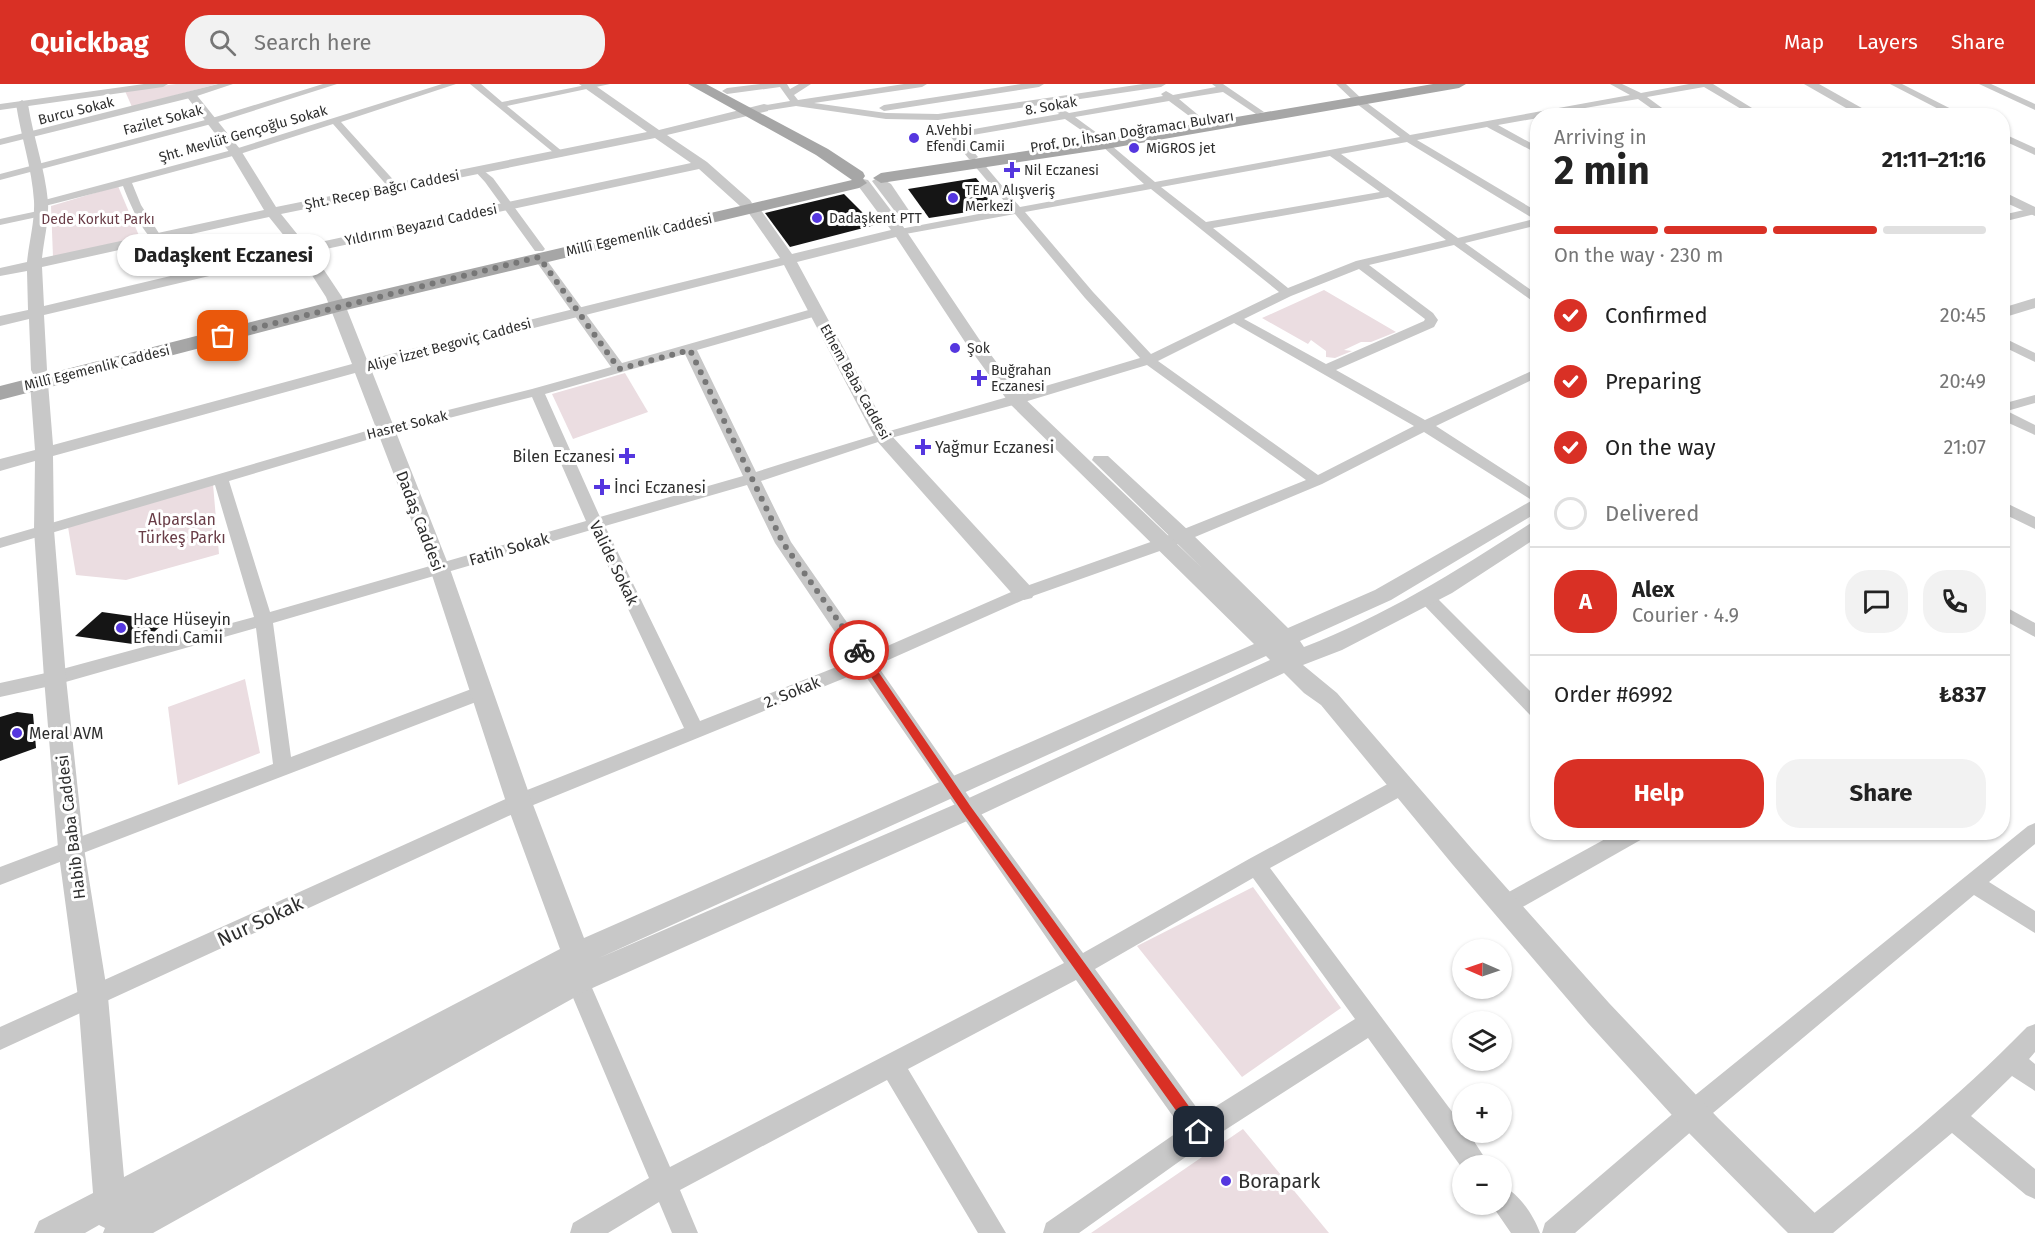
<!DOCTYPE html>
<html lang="en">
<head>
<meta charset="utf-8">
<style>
  :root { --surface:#fff; --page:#f2f2f2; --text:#222; --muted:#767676; --line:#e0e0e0; --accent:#d93025 }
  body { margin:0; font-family:"Fira Sans",sans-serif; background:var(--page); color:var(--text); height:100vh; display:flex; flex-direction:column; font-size:22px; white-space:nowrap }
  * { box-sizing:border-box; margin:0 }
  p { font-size:20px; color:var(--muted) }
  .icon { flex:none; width:33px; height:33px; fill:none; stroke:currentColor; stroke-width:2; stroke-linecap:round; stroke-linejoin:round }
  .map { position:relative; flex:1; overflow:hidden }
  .side { position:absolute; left:1530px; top:24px; width:480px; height:732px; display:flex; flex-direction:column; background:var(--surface); border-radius:24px; box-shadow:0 2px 4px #0004 }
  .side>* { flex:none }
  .needle { width:39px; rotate:272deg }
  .buttons { position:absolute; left:1452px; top:855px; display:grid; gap:12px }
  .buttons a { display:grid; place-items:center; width:60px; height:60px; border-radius:50%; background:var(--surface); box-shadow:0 2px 4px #0004; font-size:30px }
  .pin { position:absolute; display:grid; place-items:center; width:51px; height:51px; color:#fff; margin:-26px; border-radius:12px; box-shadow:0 3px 9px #0006 }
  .courier { position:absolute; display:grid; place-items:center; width:60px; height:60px; margin:-30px; border:4px solid #d93025; border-radius:50%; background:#fff; color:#222; box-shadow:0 2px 8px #0007 }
  .bubble { position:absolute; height:42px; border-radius:21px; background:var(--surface); box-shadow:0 2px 4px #0004; font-size:20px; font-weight:700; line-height:42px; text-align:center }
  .summary em { font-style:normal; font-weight:700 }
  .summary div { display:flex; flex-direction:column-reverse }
  .summary { display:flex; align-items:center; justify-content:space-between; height:102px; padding:0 24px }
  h1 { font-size:39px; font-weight:700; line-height:45px }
  .bar { display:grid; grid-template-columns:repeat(4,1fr); gap:9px 6px; align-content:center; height:72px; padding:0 24px }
  .bar i { height:8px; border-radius:4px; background:var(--line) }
  .bar .current { background:var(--accent) }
  .bar p { grid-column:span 4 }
  .line { display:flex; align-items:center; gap:15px; padding:0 24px; border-top:2px solid var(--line) }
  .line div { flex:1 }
  .round { display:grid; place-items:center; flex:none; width:63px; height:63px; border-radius:24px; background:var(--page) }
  ol { padding:0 24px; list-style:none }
  li { display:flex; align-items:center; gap:18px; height:66px }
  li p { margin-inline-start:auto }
  li .icon { padding:6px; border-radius:50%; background:var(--accent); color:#fff; stroke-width:4 }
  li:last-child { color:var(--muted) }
  li i { width:33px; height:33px; border:3px solid var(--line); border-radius:50% }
  .button { display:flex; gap:12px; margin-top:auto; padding:12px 24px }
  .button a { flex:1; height:69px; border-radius:24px; background:var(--accent); color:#fff; font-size:24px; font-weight:700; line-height:69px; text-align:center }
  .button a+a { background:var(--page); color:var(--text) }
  header { display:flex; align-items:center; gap:36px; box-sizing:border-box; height:84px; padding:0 30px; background:var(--accent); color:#fff }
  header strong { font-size:28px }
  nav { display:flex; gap:33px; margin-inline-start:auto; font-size:21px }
  .search { width:420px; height:54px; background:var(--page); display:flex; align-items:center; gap:15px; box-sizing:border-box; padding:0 21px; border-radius:24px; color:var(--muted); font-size:22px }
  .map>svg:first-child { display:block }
  .green { fill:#ebdde1 }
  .building { fill:#151515 }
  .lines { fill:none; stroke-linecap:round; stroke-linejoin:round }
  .minor { fill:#c8c8c8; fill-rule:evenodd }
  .tertiary { fill:#c8c8c8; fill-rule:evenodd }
  .primary { fill:#a6a6a6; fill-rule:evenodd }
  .route { fill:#d93025 }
  .done { stroke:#777; stroke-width:6; stroke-dasharray:0 10.8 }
  .poi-dot { fill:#5537df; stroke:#fff; stroke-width:2 }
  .labels { text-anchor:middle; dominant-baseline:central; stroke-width:6; stroke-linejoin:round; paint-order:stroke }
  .far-street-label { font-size:14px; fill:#2e2e2e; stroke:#fff }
  .far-poi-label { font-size:14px; fill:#2e2e2e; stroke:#fff; text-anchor:start }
  .far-park-label { font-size:14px; fill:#693d47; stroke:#fff }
  .poi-label { font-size:16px; fill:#2e2e2e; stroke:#fff; text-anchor:start }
  .park-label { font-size:16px; fill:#693d47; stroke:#fff }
  .street-label { font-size:16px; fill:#2e2e2e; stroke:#fff }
  .near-street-label { font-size:20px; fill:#2e2e2e; stroke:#fff }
  .near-poi-label { font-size:20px; fill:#2e2e2e; stroke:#fff; text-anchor:start }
</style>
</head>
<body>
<header>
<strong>Quickbag</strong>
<div class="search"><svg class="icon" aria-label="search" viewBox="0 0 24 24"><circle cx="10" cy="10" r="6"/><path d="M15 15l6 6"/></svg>Search here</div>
<nav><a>Map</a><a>Layers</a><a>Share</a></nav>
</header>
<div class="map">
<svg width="2035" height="1149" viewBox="0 0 2035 1149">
  <rect width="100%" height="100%" fill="#fff"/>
  <g class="green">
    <polygon points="176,0 217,0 132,23 125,7"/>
    <polygon points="118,102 140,154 53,173 51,122"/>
    <polygon points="1324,206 1396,248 1371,258 1361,258 1344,266 1352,267 1335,274 1326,273 1326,267 1311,256 1308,260 1262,234"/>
    <polygon points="625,289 648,328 573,355 552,310"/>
    <polygon points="213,400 219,470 126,496 76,491 68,443"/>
    <polygon points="245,595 260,669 178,701 168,623"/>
    <polygon points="1253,803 1341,924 1242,993 1137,862"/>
    <polygon points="1243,1045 1329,1149 1091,1149"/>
  </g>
  <g class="building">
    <polygon points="976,94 1000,123 929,134 908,105"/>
    <polygon points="844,110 875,141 790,163 765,129"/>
    <polygon points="102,528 166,537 140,561 75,552"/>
    <polygon points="17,628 33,630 36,664 0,677 0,633"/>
  </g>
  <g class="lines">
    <g class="minor">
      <polygon points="144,0 168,0 163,3 0,26 0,20"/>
      <polygon points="218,0 233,0 194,13 0,61 0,55"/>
      <polygon points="323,0 337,0 215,39 0,96 0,90 209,35"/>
      <path d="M 442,0 L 456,0 L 341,38 L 398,101 L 398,105 L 390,105 L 333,40 L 240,70 L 132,99 L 141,121 L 162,154 L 160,156 L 156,157 C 143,152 128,115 123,102 L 41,123 L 36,120 L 37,118 L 232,66 Z"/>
      <polygon points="470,0 481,0 502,18 591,0 610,0 507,22 563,68 563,72 559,73"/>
      <polygon points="760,0 787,0 790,5 799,0 811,0 794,11 798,16 904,0 927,0 922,3 814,19 886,29 938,30 1143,0 1166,0 1161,3 938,36 886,35 796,22 764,27 759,24 761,22 790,17 780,3 727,10 722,7 727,4"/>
      <polygon points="1021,0 1044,0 1039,3 884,27 879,24 884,21"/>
      <polygon points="1212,0 1223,0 1264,28 1256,30 1223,8 1179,15 1203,35 1203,39 1200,40 1169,17 1075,33 1101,52 1101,56 1097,57 1065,35 961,53 978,73 973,76 969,75 944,45 949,42 957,48 1059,30 1057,28 1062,25 1069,29 1163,12 1161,10 1166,7 1173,11 1216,3"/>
      <path d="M 1336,0 L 1346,0 L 1363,16 L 1410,51 L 1630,11 L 1610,0 L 1622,0 L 1641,9 L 1689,0 L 1713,0 L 1765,32 L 1753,32 L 1704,3 L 1647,13 L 1673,32 L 1662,32 L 1638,15 L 1538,32 L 1538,34 L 1498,41 L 1538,63 L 1538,70 L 1487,43 L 1417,56 L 1538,128 L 1538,141 L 1465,159 L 1538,211 L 1538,221 L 1454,161 L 1369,181 L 1433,229 L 1438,236 L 1434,243 L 1336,286 L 1425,336 L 1538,284 L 1538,293 L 1436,342 L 1538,408 L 1538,420 L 1424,348 L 1322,400 L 1171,463 L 1030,513 L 877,581 L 974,720 L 1083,869 L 1249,775 L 1395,696 L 1402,694 L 1409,696 L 1412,702 L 1409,708 L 1270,784 L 1462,1041 L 1462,1048 L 1468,1048 L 1490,1082 L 1462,1082 L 1462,1084 L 1368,954 L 1208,1057 L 1079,1149 L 1043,1149 L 1046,1139 L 1182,1045 L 1076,896 L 908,985 L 1006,1149 L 978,1149 L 887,996 L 680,1106 L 698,1149 L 672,1149 L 659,1118 L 608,1149 L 570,1149 L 573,1139 L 649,1094 L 566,897 L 570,890 L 578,886 L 586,890 L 670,1083 L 1064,879 L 862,587 L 526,724 L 0,966 L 0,943 L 512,712 L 684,644 L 591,446 L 273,539 L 291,673 L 482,601 L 489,603 L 491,608 L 489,613 L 0,801 L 0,783 L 273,680 L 256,544 L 55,601 L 0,613 L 0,599 L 55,587 L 254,533 L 215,401 L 0,464 L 0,454 L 380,343 L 532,305 L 611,283 L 533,173 L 539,169 L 543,171 L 622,279 L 812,225 L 820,225 L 822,228 L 820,231 L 697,266 L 756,388 C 883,347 1012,313 1140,274 L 1085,214 L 1015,130 L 900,151 L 894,148 L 900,145 L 1010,124 L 973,80 L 978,77 L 982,78 L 1020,123 L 1144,100 L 1102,62 L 1102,58 L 1106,57 L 1155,98 L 1400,53 L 1357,20 ZM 1407,58 L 1534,135 L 1458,154 L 1341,70 ZM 1330,72 L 1380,108 L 1206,138 L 1161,103 ZM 1151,105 L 1279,208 L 1151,270 L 1093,208 L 1025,128 ZM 1388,113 L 1446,156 L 1356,177 L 1288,204 L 1213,144 ZM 1359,185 L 1425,235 L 1424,237 L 1326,280 L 1244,235 L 1291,212 ZM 1234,239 L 1414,342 L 1318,391 L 1158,277 ZM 685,270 L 743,392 L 600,433 L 545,310 ZM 1147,281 L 1306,396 L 1159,455 L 1018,505 L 869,570 L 791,458 L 761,397 L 887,355 L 1021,319 ZM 532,313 L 586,437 L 270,528 L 229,397 L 390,349 ZM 747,401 L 775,459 L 854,576 L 700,637 L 605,442 ZM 1253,794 L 1355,935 L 1202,1031 L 1095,885 Z"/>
      <polygon points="1890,0 1902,0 1965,32 1952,32"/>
      <polygon points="1979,0 1991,0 2035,20 2035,26"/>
      <polygon points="2002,49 2035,64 2035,71 2002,56"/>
      <polygon points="479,83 493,94 545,165 543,167 535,167 485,98 474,86"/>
      <polygon points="2033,124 2035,130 2002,138 2002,131"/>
      <polygon points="38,127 42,128 42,132 0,141 0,135"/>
      <polygon points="2002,253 2035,269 2035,278 2002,262"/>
      <polygon points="2035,311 2035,319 2007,327 2035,341 2035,351 2002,336 2002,320"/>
      <polygon points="2002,417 2035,433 2035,445 2002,429"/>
      <polygon points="1426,507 1432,509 1538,615 1538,634 1531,632 1420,517 1417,513 1420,509"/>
      <polygon points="2002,521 2035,539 2035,553 2002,535"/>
      <polygon points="2035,739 2035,760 1989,798 2035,827 2035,849 1974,811 1701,1039 1575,1149 1542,1149 1545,1139 1683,1021 2028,742"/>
      <polygon points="1618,748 1647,748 1644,754 1512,829 1504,832 1496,829 1493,822 1496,815"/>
      <path d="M 2035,940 L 2035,968 L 2029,975 L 2035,980 L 2035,1007 L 2012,992 L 1971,1032 L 2035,1085 L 2035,1115 L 2026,1111 L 1952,1049 L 1833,1149 L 1799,1149 L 1802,1139 C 1880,1076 1957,1015 2027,943 Z"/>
      <path d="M 1502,1102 C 1519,1109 1534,1132 1540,1149 L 1511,1149 L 1491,1120 L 1502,1120 Z"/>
    </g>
    <g class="tertiary">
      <path d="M 579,0 L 593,0 L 659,46 L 764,20 L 768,21 L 768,27 L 667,51 L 707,78 L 750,116 L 752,119 L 750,122 L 758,122 L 792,170 L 891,146 L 856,99 L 863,95 L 868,96 L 905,145 L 979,255 L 1022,312 L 1202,484 L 1092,376 L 1094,372 L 1108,372 L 1189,447 L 1288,544 L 1375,506 L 1538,413 L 1538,428 L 1391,516 L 1300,557 L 1304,563 C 1385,532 1458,486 1531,439 L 1538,438 L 1538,453 L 1452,509 L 1342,566 L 1303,581 L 1337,609 L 1472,765 L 1609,919 L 1718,1034 L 1823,1137 L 1828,1149 L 1788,1149 L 1681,1041 L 1588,939 L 1453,781 L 1321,621 L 1304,609 L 1284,589 L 976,733 L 588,906 L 153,1149 L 103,1149 L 105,1144 L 99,1141 L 85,1149 L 34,1149 L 39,1137 L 93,1109 L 78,913 L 58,764 L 44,594 L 34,446 L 35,377 L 0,387 L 0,375 L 35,366 L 30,299 L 33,295 L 45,295 L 48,299 L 53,361 L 352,280 L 326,213 L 299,171 L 44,231 L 47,286 L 45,290 L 33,290 L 31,286 L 29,235 L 0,242 L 0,232 L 28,226 L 27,187 L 0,192 L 0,184 L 27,178 C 29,158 35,136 34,117 C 32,84 21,53 16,20 L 22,16 L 28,20 C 33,53 45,84 48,118 C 49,136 44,156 42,174 L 264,126 L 230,69 L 187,13 L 187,9 L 195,9 L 240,65 L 276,123 L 647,48 ZM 655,54 L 691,79 L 306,161 L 281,130 ZM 699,85 L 740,122 L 748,122 L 746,125 L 780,174 L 367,276 L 342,213 L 312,168 ZM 269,133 L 293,163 L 44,222 L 42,183 ZM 896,153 L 965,258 L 1010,320 L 1254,560 L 584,854 L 532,718 L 450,485 L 371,285 L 784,181 L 876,356 L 1016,514 L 1024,516 L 1032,514 L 1035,509 L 1032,504 L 890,350 L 797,178 ZM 355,289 L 430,485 L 506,718 L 560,865 L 124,1093 L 108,913 L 84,764 L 66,594 L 54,446 L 53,372 ZM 1266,572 L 1270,576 L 958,719 L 599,874 Z"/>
      <polygon points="1804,0 1819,0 1876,32 1860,32"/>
      <polygon points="879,93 891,100 912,131 910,134 900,134 872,97"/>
      <polygon points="2002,107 2035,123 2035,132 2002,117"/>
      <polygon points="2035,214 2035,224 2002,234 2002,224"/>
    </g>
    <g class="primary">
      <polygon points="688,0 706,0 828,65 863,88 865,92 863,95 867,99 859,104 342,227 0,316 0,302 338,216 852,96 816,71"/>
      <polygon points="1433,0 1466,0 1459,4 1106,65 881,99 873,94 881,89 1106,55"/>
    </g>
  </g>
  <polygon class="route" points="859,563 862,564 971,723 1204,1043 1206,1048 1204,1053 1199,1055 1195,1053 963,729 855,569 855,564"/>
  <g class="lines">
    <polyline class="done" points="223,252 539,173 619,285 690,266 783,459 859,566"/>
  </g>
  <g class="poi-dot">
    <circle cx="914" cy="54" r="6"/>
    <circle cx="1134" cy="64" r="6"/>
    <path d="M1009 77h6v6h6v6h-6v6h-6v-6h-6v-6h6z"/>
    <circle cx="953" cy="114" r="6"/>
    <circle cx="817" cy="134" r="6"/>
    <circle cx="955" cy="264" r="6"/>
    <path d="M976 285h6v6h6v6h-6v6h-6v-6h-6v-6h6z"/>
    <path d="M920 354h6v6h6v6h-6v6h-6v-6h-6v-6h6z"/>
    <path d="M624 363h6v6h6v6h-6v6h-6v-6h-6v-6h6z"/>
    <path d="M599 394h6v6h6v6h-6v6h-6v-6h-6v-6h6z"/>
    <circle cx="121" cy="544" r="6"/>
    <circle cx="17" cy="649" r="6"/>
    <circle cx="1226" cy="1097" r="6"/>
  </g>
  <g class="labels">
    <g class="far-street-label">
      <text transform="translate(1051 22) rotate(-10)">8. Sokak</text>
      <text transform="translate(76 27) rotate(-14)">Burcu Sokak</text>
      <text transform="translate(163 36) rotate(-15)">Fazilet Sokak</text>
      <text transform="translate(1132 48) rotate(-9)">Prof. Dr. İhsan Doğramacı Bulvarı</text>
      <text transform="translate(243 50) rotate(-16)">Şht. Mevlüt Gençoğlu Sokak</text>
      <text transform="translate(382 106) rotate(-11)">Şht. Recep Bağcı Caddesi</text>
      <text transform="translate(421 141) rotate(-12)">Yıldırım Beyazıd Caddesi</text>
      <text transform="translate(639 151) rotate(-13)">Millî Egemenlik Caddesi</text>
      <text transform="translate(449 261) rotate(-15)">Aliye İzzet Begoviç Caddesi</text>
      <text transform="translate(97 284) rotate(-14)">Millî Egemenlik Caddesi</text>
      <text transform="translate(855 298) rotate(61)">Ethem Baba Caddesi</text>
      <text transform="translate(407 341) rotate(-14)">Hasret Sokak</text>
    </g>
    <g class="far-poi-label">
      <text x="926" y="46">A.Vehbi<tspan x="926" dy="16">Efendi Camii</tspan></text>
      <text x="1146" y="64">MiGROS jet</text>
      <text x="1024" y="86">Nil Eczanesi</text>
      <text x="965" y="106">TEMA Alışveriş<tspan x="965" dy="16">Merkezi</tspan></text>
      <text x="829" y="134">Dadaşkent PTT</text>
      <text x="967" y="264">Şok</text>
      <text x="991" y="286">Buğrahan<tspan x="991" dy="16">Eczanesi</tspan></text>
    </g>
    <g class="far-park-label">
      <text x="98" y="135">Dede Korkut Parkı</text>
    </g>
    <g class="poi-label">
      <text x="935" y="363">Yağmur Eczanesi</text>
      <text x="615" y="372" text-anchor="end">Bilen Eczanesi</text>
      <text x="614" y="403">İnci Eczanesi</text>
      <text x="133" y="535">Hace Hüseyin<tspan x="133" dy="18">Efendi Camii</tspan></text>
      <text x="29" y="649">Meral AVM</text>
    </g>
    <g class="park-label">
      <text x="182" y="435">Alparslan<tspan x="182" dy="18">Türkeş Parkı</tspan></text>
    </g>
    <g class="street-label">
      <text transform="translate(420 437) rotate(69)">Dadaş Caddesi</text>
      <text transform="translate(509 465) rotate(-16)">Fatih Sokak</text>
      <text transform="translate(614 479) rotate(64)">Valide Sokak</text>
      <text transform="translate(792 608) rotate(-22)">2. Sokak</text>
      <text transform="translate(71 743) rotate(-97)">Habib Baba Caddesi</text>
    </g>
    <g class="near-street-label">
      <text transform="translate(260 837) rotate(-25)">Nur Sokak</text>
    </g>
    <g class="near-poi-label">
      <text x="1238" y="1097">Borapark</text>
    </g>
  </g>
</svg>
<div class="buttons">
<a><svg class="needle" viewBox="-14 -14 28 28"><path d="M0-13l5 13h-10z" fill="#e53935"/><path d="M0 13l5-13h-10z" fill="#767676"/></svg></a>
<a><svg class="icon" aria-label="layers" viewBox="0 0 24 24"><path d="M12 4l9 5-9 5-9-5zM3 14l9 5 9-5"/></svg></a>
<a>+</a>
<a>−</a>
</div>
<div class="pin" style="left:223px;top:252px;background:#ea580c"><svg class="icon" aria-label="bag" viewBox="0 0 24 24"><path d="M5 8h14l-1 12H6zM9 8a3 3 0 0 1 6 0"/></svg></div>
<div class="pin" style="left:1199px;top:1048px;background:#1f2937"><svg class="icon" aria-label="home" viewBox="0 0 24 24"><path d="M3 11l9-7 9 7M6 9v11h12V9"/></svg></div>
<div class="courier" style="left:859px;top:566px"><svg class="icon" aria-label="bike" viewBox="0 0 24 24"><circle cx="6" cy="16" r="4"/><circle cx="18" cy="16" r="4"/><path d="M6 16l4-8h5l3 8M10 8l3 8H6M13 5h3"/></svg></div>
<div class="bubble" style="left:117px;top:150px;width:213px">Dadaşkent Eczanesi</div>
<section class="side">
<div class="summary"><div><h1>2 min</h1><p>Arriving in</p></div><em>21:11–21:16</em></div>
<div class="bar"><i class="current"></i><i class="current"></i><i class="current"></i><i></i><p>On the way · 230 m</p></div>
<ol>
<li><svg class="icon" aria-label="check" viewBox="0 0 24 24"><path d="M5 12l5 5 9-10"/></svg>Confirmed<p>20:45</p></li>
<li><svg class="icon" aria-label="check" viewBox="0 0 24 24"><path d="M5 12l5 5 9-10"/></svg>Preparing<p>20:49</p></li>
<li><svg class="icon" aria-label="check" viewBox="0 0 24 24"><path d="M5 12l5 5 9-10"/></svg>On the way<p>21:07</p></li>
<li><i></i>Delivered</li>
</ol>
<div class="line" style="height:108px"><b class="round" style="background:var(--accent);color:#fff">A</b><div><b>Alex</b><p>Courier · 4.9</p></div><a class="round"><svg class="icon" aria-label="chat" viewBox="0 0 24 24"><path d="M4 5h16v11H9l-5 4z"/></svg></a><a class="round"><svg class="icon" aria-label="phone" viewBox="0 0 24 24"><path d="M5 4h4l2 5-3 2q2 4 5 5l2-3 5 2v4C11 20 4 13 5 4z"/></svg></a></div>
<div class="line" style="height:78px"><div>Order #6992</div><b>₺837</b></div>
<div class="button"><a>Help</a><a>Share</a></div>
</section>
</div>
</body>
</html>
